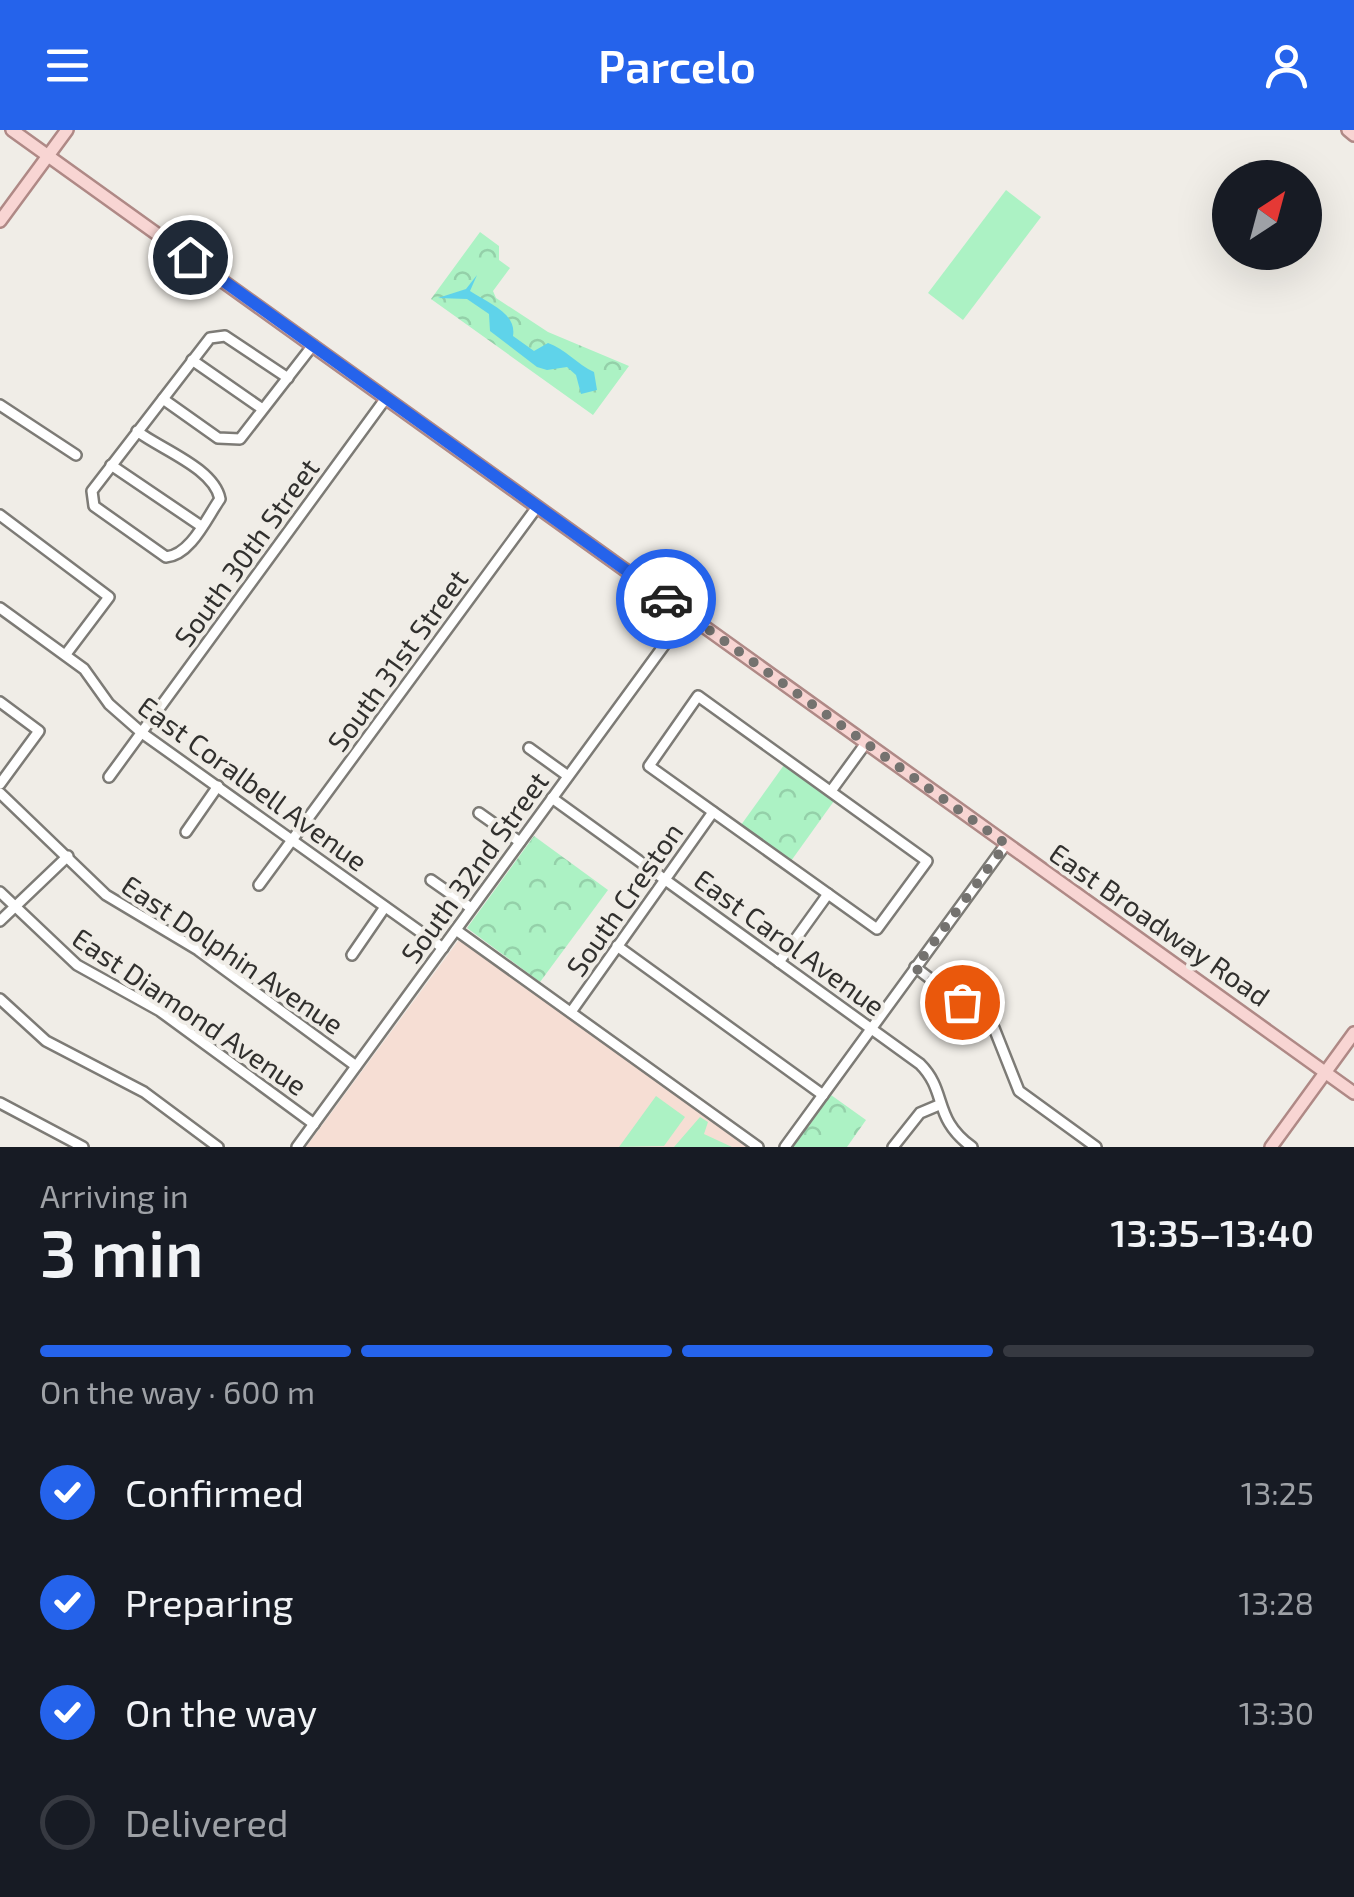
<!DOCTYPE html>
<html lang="en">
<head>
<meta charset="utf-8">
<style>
  :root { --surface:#171b24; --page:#242831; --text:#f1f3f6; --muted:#9ea1a6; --line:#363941; --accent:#2563eb }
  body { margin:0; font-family:"Exo 2",sans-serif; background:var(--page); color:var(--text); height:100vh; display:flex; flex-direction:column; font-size:38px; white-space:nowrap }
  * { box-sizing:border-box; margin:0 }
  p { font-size:32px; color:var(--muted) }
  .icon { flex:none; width:55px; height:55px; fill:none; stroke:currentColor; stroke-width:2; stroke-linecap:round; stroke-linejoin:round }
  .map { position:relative; height:1017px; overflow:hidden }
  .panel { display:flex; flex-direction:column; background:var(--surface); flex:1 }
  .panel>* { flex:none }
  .needle { width:65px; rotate:36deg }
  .fabs { position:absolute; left:1212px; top:30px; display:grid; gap:20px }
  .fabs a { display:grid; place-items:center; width:110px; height:110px; border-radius:50%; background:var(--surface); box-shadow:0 10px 40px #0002; font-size:50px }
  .pin { position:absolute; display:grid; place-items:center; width:85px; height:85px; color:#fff; margin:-42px; border:5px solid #fff; border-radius:50%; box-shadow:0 2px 10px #0007 }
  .courier { position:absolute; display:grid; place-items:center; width:100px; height:100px; margin:-50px; border:8px solid #2563eb; border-radius:50%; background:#fff; color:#222; box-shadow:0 2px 12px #0007 }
  .summary em { font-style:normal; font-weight:600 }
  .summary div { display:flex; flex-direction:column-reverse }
  .summary { display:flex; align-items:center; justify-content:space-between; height:170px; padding:0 40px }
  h1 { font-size:65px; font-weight:600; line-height:75px }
  .bar { display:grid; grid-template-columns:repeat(4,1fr); gap:15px 10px; align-content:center; height:120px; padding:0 40px }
  .bar i { height:12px; border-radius:8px; background:var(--line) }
  .bar .selected { background:var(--accent) }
  .bar p { grid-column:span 4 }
  ol { padding:0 40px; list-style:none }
  li { display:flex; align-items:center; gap:30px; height:110px }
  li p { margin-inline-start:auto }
  li .icon { padding:10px; border-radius:50%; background:var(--accent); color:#fff; stroke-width:4 }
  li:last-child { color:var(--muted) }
  li i { width:55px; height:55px; border:5px solid var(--line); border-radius:50% }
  header { display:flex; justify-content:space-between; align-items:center; height:130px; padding:0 40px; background:var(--accent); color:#fff; font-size:45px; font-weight:600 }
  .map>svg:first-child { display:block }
  .education { fill:#f6ded4 }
  .green { fill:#acf2c4 }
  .park { fill:url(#park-crowns) }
  .water { fill:#5fd3ea }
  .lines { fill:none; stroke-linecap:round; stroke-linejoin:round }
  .minor-casing { stroke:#7d7b76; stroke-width:14 }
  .major-casing { stroke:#af8986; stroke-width:16 }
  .minor { stroke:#fff; stroke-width:9 }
  .major { stroke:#f8d5d3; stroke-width:11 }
  .done { stroke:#74726f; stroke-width:10; stroke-dasharray:0 18 }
  .route { stroke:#2563eb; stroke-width:12 }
  .labels { text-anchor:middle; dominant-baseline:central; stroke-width:8; stroke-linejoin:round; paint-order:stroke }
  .street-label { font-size:28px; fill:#31302e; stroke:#f0ede7 }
</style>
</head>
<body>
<header><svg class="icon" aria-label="menu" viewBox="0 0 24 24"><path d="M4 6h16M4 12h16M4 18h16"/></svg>Parcelo<svg class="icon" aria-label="person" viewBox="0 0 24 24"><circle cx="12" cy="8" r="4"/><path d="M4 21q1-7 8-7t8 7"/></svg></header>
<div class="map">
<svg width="1354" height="1017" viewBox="0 0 1354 1017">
  <defs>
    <pattern id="park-crowns" width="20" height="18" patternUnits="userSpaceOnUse" patternTransform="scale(2.5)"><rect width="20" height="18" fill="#acf2c4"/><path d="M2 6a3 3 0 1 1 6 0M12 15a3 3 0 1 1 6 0" fill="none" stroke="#94d0a9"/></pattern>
  </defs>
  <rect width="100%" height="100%" fill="#f0ede7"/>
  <polygon class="education" points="458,811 463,812 747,1017 306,1017"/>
  <g class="green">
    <polygon points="1006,60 1041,87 963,190 928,163"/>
    <polygon points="656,966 685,987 664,1016 619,1017"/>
    <polygon points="700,987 708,992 704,1004 732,1017 674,1017"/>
  </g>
  <g class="park">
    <polygon points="480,102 499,116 499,130 510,138 493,161 496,168 548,202 629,236 593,285 431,169"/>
    <polygon points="784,635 834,671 791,731 741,695"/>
    <polygon points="534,706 608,760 540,852 467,798"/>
    <polygon points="831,965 866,990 847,1017 793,1017"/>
  </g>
  <path class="water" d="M 477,145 L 470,161 C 488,173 517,183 513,206 L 534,221 L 548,213 C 564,218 578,235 594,242 L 597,260 L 581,264 L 576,245 L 567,237 L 547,240 L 537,237 L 490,201 L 489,184 L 467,169 L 438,168 L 466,159 Z"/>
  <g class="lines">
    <defs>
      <g id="minor">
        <polyline points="192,230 261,278"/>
        <polyline points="163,269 218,308 240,309 313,215"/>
        <polyline points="0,275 76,325"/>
        <path d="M 137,301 C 160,319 214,338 220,369 C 207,387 191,425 166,427 L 94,376 L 92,361 L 210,208 L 225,206 L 288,248"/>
        <polyline points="111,335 201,396"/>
        <polyline points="0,385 109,467 66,524"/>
        <polyline points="0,478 84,539 109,574 142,603 443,818"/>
        <polygon points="698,566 927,731 877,799 649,636"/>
        <polyline points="0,572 39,601 0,654"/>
        <polyline points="529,618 568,646"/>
        <polyline points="109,647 386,268"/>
        <polyline points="831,661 866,613"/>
        <polyline points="0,663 106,765 198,820 356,936"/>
        <path d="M 552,668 L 920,934 C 948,962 932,988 972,1017"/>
        <polyline points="479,683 520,712"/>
        <polyline points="186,702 218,656"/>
        <polyline points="431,750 471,778"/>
        <polyline points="259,755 537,377"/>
        <polyline points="0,762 77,835 160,881 314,994"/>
        <polyline points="0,791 68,726"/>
        <polyline points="456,800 758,1017"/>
        <polyline points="617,816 823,965"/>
        <polyline points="352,825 385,777"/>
        <polyline points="779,832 828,764"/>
        <polyline points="915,837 994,898 1019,961 1096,1017"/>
        <polyline points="0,869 46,911 144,962 218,1017"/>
        <polyline points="571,882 713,682"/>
        <polyline points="0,973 83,1017"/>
        <polyline points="297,1017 687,484"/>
        <polyline points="785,1017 1006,714"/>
        <polyline points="893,1017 920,983 939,975"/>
      </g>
      <g id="major">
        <polyline points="12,0 1354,963"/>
        <polyline points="1348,0 1354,5"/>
        <polyline points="0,91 67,0"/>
        <polyline points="1271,1017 1354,903"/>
      </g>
    </defs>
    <use href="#minor" class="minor-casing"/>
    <use href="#major" class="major-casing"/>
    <use href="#minor" class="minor"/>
    <use href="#major" class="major"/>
  </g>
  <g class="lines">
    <polyline class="done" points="666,469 1006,714 915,838 962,872"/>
    <polyline class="route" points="190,127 666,469"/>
  </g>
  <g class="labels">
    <g class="street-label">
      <text transform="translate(246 422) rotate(-54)">South 30th Street</text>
      <text transform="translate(397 530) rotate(-54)">South 31st Street</text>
      <text transform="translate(253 653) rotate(36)">East Coralbell Avenue</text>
      <text transform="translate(474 737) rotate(-54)">South 32nd Street</text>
      <text transform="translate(624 769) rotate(-55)">South Creston</text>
      <text transform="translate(1160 794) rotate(35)">East Broadway Road</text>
      <text transform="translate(790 812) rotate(36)">East Carol Avenue</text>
      <text transform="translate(233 824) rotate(34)">East Dolphin Avenue</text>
      <text transform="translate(190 881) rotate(34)">East Diamond Avenue</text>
    </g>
  </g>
</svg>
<div class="fabs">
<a><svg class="needle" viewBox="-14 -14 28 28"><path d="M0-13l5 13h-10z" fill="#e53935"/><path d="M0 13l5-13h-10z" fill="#9ea1a6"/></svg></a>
</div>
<div class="pin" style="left:962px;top:872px;background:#ea580c"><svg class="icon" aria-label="bag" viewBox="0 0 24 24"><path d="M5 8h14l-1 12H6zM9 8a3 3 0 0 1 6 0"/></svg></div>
<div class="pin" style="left:190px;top:127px;background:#1f2937"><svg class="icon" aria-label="home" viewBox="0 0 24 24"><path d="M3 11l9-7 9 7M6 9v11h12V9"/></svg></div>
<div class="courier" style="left:666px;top:469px"><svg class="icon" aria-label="car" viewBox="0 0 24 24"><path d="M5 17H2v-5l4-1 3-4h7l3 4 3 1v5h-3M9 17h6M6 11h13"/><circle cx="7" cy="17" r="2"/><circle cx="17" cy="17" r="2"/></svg></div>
</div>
<section class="panel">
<div class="summary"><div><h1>3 min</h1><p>Arriving in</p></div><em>13:35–13:40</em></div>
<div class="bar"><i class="selected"></i><i class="selected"></i><i class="selected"></i><i></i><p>On the way · 600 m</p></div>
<ol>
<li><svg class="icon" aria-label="check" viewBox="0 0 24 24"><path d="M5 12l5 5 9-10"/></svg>Confirmed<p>13:25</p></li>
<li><svg class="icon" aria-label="check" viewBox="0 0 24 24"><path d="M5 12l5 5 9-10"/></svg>Preparing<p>13:28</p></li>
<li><svg class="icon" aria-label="check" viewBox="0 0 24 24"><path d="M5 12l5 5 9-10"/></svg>On the way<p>13:30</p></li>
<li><i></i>Delivered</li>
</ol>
</section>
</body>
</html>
